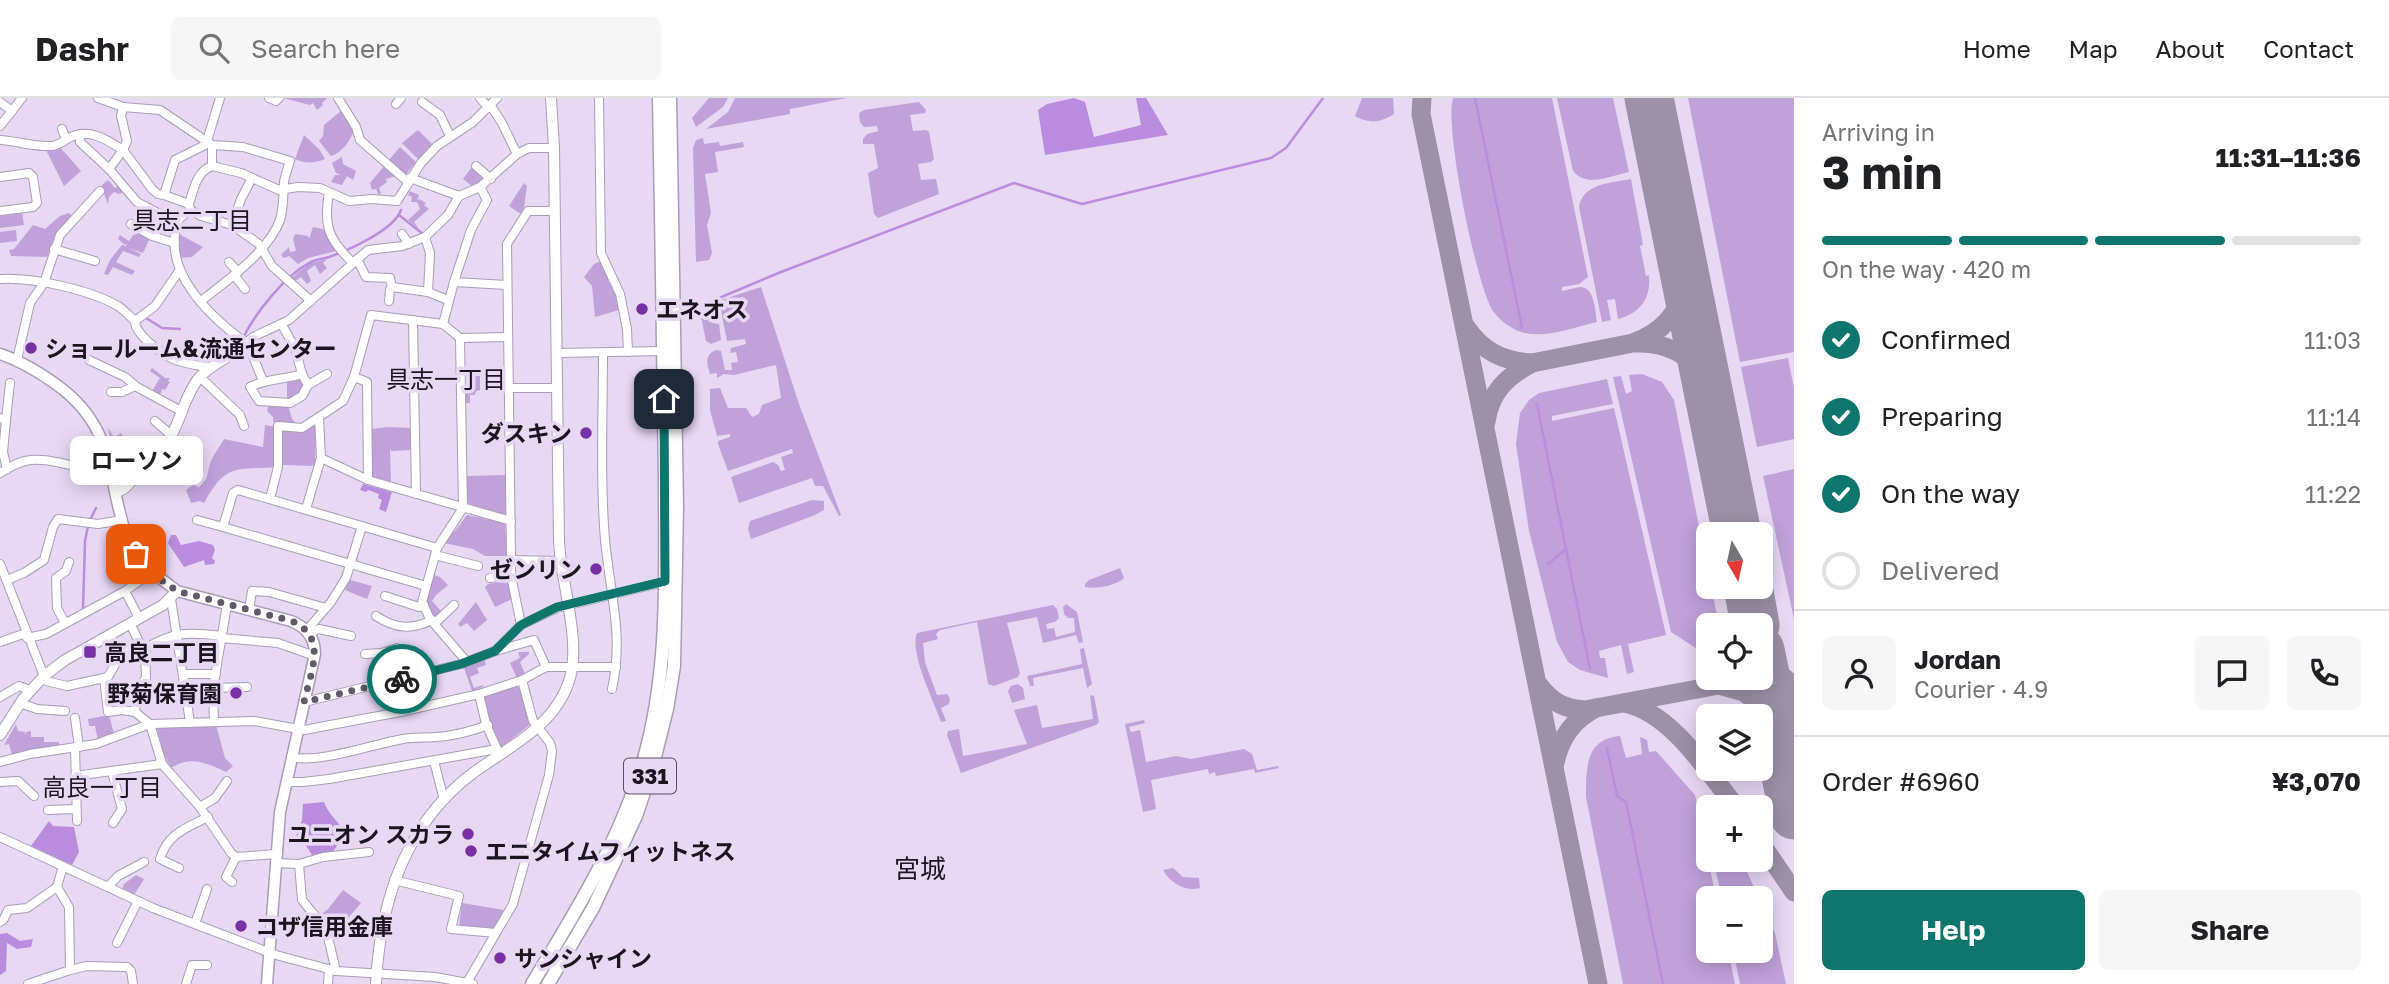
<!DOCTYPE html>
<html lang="en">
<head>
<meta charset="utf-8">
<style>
  :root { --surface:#fff; --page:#f6f6f6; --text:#202124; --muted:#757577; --line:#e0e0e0; --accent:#0f766e }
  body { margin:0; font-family:"Golos Text","Noto Sans JP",sans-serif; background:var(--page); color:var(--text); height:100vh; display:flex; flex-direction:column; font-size:26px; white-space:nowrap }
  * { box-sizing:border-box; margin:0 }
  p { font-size:23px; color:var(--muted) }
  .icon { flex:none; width:38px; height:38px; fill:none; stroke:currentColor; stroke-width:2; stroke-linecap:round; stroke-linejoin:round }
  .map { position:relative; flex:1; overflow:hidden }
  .panel { display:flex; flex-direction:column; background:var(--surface); width:595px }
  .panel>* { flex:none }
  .needle { width:46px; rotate:171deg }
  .tools { position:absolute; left:1696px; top:424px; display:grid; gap:14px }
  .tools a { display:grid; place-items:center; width:77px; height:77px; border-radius:10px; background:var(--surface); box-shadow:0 4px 18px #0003; font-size:35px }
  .pin { position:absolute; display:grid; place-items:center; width:60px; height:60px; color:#fff; margin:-30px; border-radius:14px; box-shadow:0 4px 10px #0006 }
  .courier { position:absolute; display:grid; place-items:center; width:70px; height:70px; margin:-35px; border:5px solid #0f766e; border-radius:50%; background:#fff; color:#222; box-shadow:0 2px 9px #0007 }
  .bubble { position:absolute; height:49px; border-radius:10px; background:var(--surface); box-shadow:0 4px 18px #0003; font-size:23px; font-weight:700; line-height:49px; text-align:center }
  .head em { font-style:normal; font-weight:700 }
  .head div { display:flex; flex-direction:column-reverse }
  .head { display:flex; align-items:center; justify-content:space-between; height:119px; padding:0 28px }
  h1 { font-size:46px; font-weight:700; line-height:52px }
  .bar { display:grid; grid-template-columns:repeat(4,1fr); gap:10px 7px; align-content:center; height:84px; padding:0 28px }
  .bar i { height:9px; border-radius:5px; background:var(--line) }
  .bar .current { background:var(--accent) }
  .bar p { grid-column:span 4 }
  .line { display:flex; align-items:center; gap:18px; padding:0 28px; border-top:2px solid var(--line) }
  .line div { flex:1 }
  .round { display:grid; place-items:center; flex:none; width:74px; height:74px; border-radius:10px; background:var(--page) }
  ol { padding:0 28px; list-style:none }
  li { display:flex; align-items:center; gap:21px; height:77px }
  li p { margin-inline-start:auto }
  li .icon { padding:7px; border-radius:50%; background:var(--accent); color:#fff; stroke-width:4 }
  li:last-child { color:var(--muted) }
  li i { width:38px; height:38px; border:4px solid var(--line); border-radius:50% }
  .primary-button { display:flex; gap:14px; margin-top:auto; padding:14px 28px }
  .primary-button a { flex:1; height:80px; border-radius:10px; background:var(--accent); color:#fff; font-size:28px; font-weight:700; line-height:80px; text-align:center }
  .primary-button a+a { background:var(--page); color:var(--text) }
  header { display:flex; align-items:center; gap:42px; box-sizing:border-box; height:98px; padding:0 35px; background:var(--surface); border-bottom:2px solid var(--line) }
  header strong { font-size:33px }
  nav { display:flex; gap:38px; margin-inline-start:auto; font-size:24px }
  .search { width:490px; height:63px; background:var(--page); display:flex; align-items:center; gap:18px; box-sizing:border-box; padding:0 24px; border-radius:10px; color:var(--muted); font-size:26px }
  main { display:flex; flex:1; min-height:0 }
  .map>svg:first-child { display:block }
  .green { fill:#c0a1da }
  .forest { fill:#b98cde }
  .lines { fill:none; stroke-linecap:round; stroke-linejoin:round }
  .stream { stroke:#ba8ddf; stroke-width:2.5 }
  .taxiway { stroke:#9c91a6; stroke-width:19 }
  .runway { stroke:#9c91a6; stroke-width:49 }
  .minor-casing { stroke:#aa9cb7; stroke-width:10 }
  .tertiary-casing { stroke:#aa9cb7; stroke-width:12 }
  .secondary-casing { stroke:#aa9cb7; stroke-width:13 }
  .trunk-casing { stroke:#aa9cb7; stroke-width:15 }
  .minor { stroke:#fff; stroke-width:8 }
  .tertiary { stroke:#fff; stroke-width:10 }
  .secondary { stroke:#fff; stroke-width:10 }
  .trunk { stroke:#fff; stroke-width:12 }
  .done { stroke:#62596a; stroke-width:7; stroke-dasharray:0 12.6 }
  .route { stroke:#0f766e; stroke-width:9 }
  .poi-dot { fill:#7731a5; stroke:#e7d8f4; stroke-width:2.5 }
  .labels { text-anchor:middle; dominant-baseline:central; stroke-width:7; stroke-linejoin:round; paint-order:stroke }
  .shield { fill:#e7d8f4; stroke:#58505f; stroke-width:2 }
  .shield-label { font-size:21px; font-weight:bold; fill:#1a151f }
  .poi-label { font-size:23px; font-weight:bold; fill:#1a151f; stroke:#e7d8f4; text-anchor:start }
  .neighbourhood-label { font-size:24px; fill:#1a151f; stroke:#e7d8f4 }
  .quarter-label { font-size:26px; fill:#1a151f; stroke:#e7d8f4 }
</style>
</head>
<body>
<header>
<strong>Dashr</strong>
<div class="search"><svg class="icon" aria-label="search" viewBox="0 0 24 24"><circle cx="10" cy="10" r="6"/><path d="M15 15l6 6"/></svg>Search here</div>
<nav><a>Home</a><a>Map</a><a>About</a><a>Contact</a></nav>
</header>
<main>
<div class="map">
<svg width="1794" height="886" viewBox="0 0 1794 886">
  <rect width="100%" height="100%" fill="#e7d8f4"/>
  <g class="green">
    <polygon points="283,0 327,0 322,5 323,7 317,12 313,5 310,7"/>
    <polygon points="709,0 728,0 723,9 696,29 692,20"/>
    <polygon points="735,0 847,0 790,11 790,16 706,31 728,14"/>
    <path d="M 1362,0 L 1393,0 L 1394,16 C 1380,25 1369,26 1355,18 Z"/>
    <path d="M 1453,0 L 1552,0 L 1588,179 L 1579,186 L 1562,189 L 1562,193 C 1567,192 1574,190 1580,189 C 1595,189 1595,213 1597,224 C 1570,230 1539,244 1514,231 C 1506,227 1498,220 1493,213 C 1476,187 1444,28 1453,0 Z"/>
    <path d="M 1557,0 L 1613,0 L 1629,74 C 1610,78 1587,90 1573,73 Z"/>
    <polygon points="1688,0 1794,0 1794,254 1740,264"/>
    <polygon points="919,4 926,12 925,15 910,17 913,33 926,32 929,34 934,61 931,64 918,66 921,82 936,81 939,96 878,120 874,116 868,75 878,70 874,46 863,46 863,41 867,36 878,33 877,28 864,29 860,24 859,15 864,12"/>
    <path d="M 342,12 L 354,32 C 351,42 342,55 331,58 L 319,43 L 323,38 L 324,27 Z"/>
    <polygon points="418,32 432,46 418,61 402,45"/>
    <path d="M 304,37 L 319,51 L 325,61 C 315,65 305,66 295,61 Z"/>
    <polygon points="703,40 704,46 719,44 720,48 743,44 744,49 715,54 718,74 705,76 711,115 707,127 712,155 709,162 696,164 693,50 696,42"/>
    <polygon points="59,48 81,73 64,88 46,52"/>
    <polygon points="400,49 416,64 404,79 388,63"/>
    <polygon points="342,59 343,66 356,73 353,82 347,78 342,87 331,84 335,77 341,77 336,75 332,65"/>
    <polygon points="385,67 396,78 386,81 387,84 379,90 381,96 379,97 376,91 372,92 370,85"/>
    <polygon points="472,69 485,80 472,88 463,81"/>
    <path d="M 1631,81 L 1643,147 L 1640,148 L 1646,178 L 1649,177 C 1651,201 1640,215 1618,221 L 1615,201 L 1607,202 L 1611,222 L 1602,224 L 1579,109 C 1583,85 1611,85 1631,81 Z"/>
    <polygon points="108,82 115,90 120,88 124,94 119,96 114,94 109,99 108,106 101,88"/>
    <polygon points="524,85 527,88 524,109 521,116 509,108"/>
    <polygon points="410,93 419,97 417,103 419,101 426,105 424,107 429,111 414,124 419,131 408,122 420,111 417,104 411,104 412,99 408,97"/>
    <polygon points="22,115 24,127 0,130 0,118"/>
    <polygon points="69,115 72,118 55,138 47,159 11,158 9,152 14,151 33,127 45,131 60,118"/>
    <polygon points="313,129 323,131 336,153 308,160 298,166 289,158 284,160 281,157 289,149 290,154 296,153 293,141 295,136 308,138 309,141"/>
    <polygon points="16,132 17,143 0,145 0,134"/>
    <polygon points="137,132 150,140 143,155 128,150 141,156 139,159 123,153 116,164 135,173 132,177 113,169 108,177 104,176 110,162 122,147 126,148 127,145 125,147 118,141 120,137 129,143"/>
    <polygon points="179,136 203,149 192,159 180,160"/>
    <polygon points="327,161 323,165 327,170 320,176 315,167 307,173 311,183 307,186 301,179 294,184 290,181 310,165"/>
    <polygon points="600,163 617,198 619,212 595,219 592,188 584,179 594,166"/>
    <path d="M 761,189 L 799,306 L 841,417 L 839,418 L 823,388 L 815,388 L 812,380 L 739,405 L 731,379 L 773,364 L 778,367 L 781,373 L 785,372 L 781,359 L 793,355 L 792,351 L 728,373 L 718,346 L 718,343 L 730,339 L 730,336 L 717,338 L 710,312 L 710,291 L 720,290 L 728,310 L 746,310 L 752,319 L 759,316 L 762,307 L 781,300 L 776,267 L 734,277 L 724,276 L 717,280 L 717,275 L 710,276 C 707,266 704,257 716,252 L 721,253 L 725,272 L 732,272 L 731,265 L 738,264 L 736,254 L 730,255 L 731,250 L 746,246 L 745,241 L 727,243 L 721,213 L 717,214 L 717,219 L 711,222 L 712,225 L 719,226 L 721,242 L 711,246 L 706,243 L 700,214 L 709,210 L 709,206 Z"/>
    <polygon points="1788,260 1794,291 1794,341 1757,349 1741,269"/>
    <polygon points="152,270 165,280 170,280 168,283 170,284 165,292 162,291 160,297 152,293 160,280 150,273"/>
    <polygon points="1642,276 1662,284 1674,302 1708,474 1708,488 1711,488 1719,527 1708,527 1708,554 1705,556 1671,534 1613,279 1621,278 1626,296 1632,293 1629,277"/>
    <polygon points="473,278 480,278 480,292 476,293 475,297 470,297 470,305 466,305 465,290 469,290 469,285 473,285"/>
    <polygon points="301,279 306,288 298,299 287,304 287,284"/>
    <polygon points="1607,281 1613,306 1552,318 1552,323 1614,310 1666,537 1628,546 1634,574 1627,576 1621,547 1599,553 1600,560 1605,560 1608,580 1580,572 1568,564 1557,544 1529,433 1516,346 1520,315 1529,302 1539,295"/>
    <polygon points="269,306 288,307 292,321 297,326 273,324 273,319 267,313"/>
    <polygon points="313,326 316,327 315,368 282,367 282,331"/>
    <path d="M 265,327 L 276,329 L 277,369 C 235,372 226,365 204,405 L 200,403 L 191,405 L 186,392 L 193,387 L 199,389 C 209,381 207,374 211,363 C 214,356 220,348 224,341 L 263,349 Z"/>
    <polygon points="388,329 411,330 411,352 391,353 390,350 391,385 371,378 371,331"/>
    <polygon points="108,330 114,339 121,335 132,355 139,363 136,369 124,360 118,346 111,345"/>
    <polygon points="1794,371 1794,521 1763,378"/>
    <polygon points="506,377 506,415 504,417 467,405 467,378"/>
    <polygon points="812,402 824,403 824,412 815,417 751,441 748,431 750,423"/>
    <polygon points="467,417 505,425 507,458 485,458 473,451 444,445 451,434 454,434"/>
    <path d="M 1120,470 L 1124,480 C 1116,488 1096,491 1085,489 L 1085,486 L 1089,482 Z"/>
    <polygon points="434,477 440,479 448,487 436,497 432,503 442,514 434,521 426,503"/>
    <polygon points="350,482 372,488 367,501 345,492"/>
    <polygon points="508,482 512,501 495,509 485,489 488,486"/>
    <polygon points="476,504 487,522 474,533 467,525 460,529 458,526"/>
    <path d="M 1066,506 L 1077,514 L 1083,544 L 1079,545 L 1076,537 L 1043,545 L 1037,519 L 1007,525 L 1020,575 L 1018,579 L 994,588 L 988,586 L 977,524 L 940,532 L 936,536 L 938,541 L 923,545 L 925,564 L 937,597 L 947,596 L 950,601 L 949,606 L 941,610 L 946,623 L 941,624 C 934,603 909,555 917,535 L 1053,507 L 1057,511 L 1059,520 L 1055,524 L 1046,526 L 1047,531 L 1054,530 L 1056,539 L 1075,534 L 1074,520 L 1068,520 L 1064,516 L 1063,509 Z"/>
    <polygon points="1084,550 1092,586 1087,590 1083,570 1033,580 1034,588 1030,588 1027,578 1082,566 1080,551"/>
    <polygon points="518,554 529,554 529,556 520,564 525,576 517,580 510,565 520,560"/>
    <polygon points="484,560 486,567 477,570 479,575 470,579 474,590 483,587 483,589 472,593 463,567"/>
    <polygon points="1018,586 1023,590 1025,601 1012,605 1008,593 1011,588"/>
    <polygon points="515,587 521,590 532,625 499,651 483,601 484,598"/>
    <polygon points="1090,597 1094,598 1099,624 1096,627 961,675 947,637 948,633 959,631 963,658 1027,646 1014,612 1037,607 1042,630 1093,621"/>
    <polygon points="109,617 114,636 98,642 95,628 89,628 88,621"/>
    <polygon points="1144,622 1145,625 1129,629 1131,634 1140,632 1146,664 1176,658 1191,661 1244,651 1252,656 1257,672 1278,668 1279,670 1255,675 1254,671 1216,678 1215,674 1209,676 1208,671 1151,682 1156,711 1143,714 1125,626"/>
    <polygon points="16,626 18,633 25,634 26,638 26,634 31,633 31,639 44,639 44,644 59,644 59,648 12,657 9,646 4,647"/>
    <path d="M 216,627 L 225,660 L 233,668 L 226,674 C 207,665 190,657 171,670 L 163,655 L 157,630 Z"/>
    <path d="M 1620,638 L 1626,660 L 1642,656 L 1640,639 L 1647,642 L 1649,654 L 1656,653 L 1695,697 L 1716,800 L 1708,800 L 1708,852 L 1728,852 L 1735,886 L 1623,886 L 1586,699 C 1586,671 1585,641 1620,638 Z"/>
    <polygon points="1713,761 1741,761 1759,800 1722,800"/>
    <path d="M 1173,770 L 1183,779 L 1199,780 L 1200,790 C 1185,794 1170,785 1163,772 Z"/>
    <polygon points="136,777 144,781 134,797 122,791 124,786"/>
    <polygon points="343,792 361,805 342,827 327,829 319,818 328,811"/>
    <polygon points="1761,802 1775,835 1786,886 1740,886 1733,852 1760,852"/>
    <polygon points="462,805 504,812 493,830 459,829"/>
  </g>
  <g class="forest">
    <polygon points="1074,0 1085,4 1094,39 1141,27 1136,0 1146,0 1168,37 1045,57 1038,12 1047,6"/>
    <polygon points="363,386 392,394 386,414 379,411 382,402 378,400 379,396 368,392 366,394 360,392"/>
    <polygon points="171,437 176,437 181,447 199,443 213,447 215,452 212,460 215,463 214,466 205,467 204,462 184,469 168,445"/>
    <path d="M 324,704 C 333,728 354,725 333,754 L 312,757 L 301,740 L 296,738 L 302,722 L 303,706 Z"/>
    <polygon points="49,723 53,728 74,729 79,754 72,767 31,748"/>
    <polygon points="7,835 20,843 33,841 31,849 17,851 7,845 6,873 0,877 0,836"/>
  </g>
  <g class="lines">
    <g class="stream">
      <polyline points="1475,0 1522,230"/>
      <polyline points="399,117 423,136"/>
      <polyline points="700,208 781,174 1014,85 1082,106 1271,60 1286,50 1323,0"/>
      <polyline points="146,220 162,230 180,231"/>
      <path d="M 244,238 C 256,214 285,178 309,165 C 315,161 323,161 329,159 C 349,152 394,132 401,112"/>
      <polyline points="1537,306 1590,571"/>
      <polyline points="90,422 96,410"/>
      <polyline points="1548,466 1566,451"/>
      <polyline points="83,511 85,443 88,428"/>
      <polyline points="1607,650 1617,698 1626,704 1663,886"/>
    </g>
    <g class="taxiway">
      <polyline points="1422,0 1421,16 1598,886"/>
      <path d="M 1466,229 C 1483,254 1503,263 1532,265"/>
      <path d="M 1637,245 C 1666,244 1687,256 1705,277"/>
      <path d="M 1486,324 C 1490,294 1507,278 1532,265 L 1633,245 C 1663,234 1678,216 1686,186"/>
      <polyline points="1763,562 1794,588"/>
      <path d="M 1538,586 C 1552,604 1563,611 1585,612 L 1719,587 L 1744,594 L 1774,618"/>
      <path d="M 1624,605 C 1671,614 1707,673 1736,709"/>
      <path d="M 1555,665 C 1560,640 1574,621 1596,610"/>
      <polyline points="1788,689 1794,675"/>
      <polyline points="1760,744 1794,794"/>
    </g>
    <g class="runway">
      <polyline points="1649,0 1737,436"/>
      <polyline points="1748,488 1755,527"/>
      <polyline points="1760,552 1794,717"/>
    </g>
    <defs>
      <g id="minor">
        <polyline points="98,0 123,9"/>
        <polyline points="269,0 276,3 279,0"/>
        <polyline points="338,0 356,29 360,42 408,84"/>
        <polyline points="480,0 489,10"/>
        <polyline points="599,0 601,155 620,196 627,231 628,254"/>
        <polyline points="0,4 12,13"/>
        <polyline points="422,4 440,17 450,38"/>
        <polyline points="396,6 401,0"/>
        <polyline points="491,8 502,25 517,56"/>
        <polyline points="0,28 22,0"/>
        <polyline points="62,31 66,41"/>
        <polyline points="80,36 80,44 109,71 137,104 158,115 179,121"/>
        <path d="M 0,42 C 17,43 34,49 51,48 C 59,48 64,42 71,39 C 90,30 107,42 123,52 L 127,43 L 121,18 L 123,9 L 160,12 L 212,47 L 212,68 L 241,75 L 279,92 L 298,89 L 320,90 L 349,103 L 372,101 L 397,103 L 421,65 L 437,48 L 473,24 L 497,0"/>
        <polyline points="207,43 220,0"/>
        <polyline points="476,68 491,81"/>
        <polyline points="109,71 123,52 152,91 158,96 164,97"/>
        <polyline points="0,79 29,75 33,79 37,105 33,109 0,113"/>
        <polyline points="410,80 459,98"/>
        <path d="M 329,95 C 323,128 329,142 353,165"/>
        <path d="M 189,106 C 194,91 196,74 212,68"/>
        <polyline points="190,112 189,106 164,97 175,62 209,45"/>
        <polyline points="555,113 528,113 507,146 511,462 560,463"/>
        <polyline points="131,126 152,138 175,145"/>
        <polyline points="232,127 241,101 252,80"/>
        <polyline points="402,136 409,146"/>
        <polyline points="425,139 430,155 428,194"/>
        <polyline points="54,151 95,163"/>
        <polyline points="357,161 366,179 390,180 392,189 428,194 448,202"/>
        <polyline points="229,164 238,174"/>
        <polyline points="234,177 245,191"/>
        <path d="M 0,181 C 33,179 90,192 118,208 C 124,212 129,218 135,223 C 134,235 161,256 173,261 C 185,266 198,267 211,270"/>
        <polyline points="454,184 471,132 487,102 480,89"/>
        <path d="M 201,203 C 227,183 269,153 280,122 C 284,109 283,97 284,84 C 285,77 288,70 290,63 L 243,49 L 212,47"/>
        <path d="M 311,203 L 272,168 L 259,146 L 232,127 L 201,118 L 190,112 L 179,121 C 159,171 209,218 246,245 L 253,239 L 289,222 L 368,152 L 402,148 L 425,139 L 448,117 L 459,98 L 480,89 L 517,56 L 529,50 L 554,50"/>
        <polyline points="389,203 390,191 392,189"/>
        <polyline points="413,222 416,396"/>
        <polyline points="135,223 155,208 179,173"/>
        <polyline points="443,226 454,184 507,187"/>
        <polyline points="282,227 295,250 302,276"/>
        <polyline points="508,239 460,240 443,226 371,217 354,279 343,303 319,319 321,360 368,382 511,423"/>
        <polyline points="460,240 463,410 437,450 422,504 430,521 467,564"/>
        <polyline points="250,251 263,283"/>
        <path d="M 603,254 C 603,316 600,380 605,442 C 610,495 624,538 612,591"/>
        <polyline points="557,255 664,253"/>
        <polyline points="17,262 30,205 44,185 60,137 100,93"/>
        <polyline points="89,262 125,279 137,289 181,313"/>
        <polyline points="200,279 240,317 244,328"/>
        <polyline points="354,279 367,284 368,382"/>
        <path d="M 308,287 L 302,276 C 285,282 267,280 250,289 L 259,303 L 290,305 L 302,298 L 308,287 L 327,276"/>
        <polyline points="509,290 557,290"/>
        <polyline points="111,294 122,294 135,288"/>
        <polyline points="0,320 6,322 3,354 7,371"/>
        <polyline points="6,322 10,285"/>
        <polyline points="155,323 171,337"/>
        <path d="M 0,375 C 8,370 16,365 25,363 C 53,357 81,376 109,369"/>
        <polyline points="270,401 278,369 278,328 302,330 319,319"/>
        <polyline points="306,411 321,360"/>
        <polyline points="197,422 223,429"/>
        <polyline points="435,457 478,468"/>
        <polyline points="511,462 511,477 521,527"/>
        <polyline points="0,466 46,583 67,588 104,580"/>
        <polyline points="490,480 511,477"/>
        <polyline points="7,482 24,475 44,462 53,429 58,421 98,426 123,422"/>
        <polyline points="426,488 223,429 233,395 238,392 437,450"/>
        <polyline points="125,493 139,520"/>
        <polyline points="385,498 419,509 424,507"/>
        <polyline points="171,501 190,624"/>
        <polyline points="249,512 252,493 269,494 326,510"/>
        <path d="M 376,518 C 396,531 411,532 432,522"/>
        <polyline points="65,525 57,510 56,480 66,473 69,464"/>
        <polyline points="130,525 141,548 121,556 108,579 104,580 108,614 122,612 135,614 150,626 162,666 200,709 231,755 236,759 276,756"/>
        <polyline points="435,525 454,507"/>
        <polyline points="307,532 331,504 346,480 362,428"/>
        <polyline points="309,535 319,531 351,538"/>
        <polyline points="27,540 46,536 125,493 152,474"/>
        <polyline points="221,540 278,545 315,558"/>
        <polyline points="0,544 26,535"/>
        <polyline points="495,553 534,542 546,569"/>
        <polyline points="382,555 396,582"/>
        <polyline points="365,556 382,555 397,550"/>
        <polyline points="183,576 216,576"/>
        <polyline points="213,590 247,589"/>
        <polyline points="0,599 19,588 30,592"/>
        <polyline points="304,604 461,566 495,553 521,527 557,510 668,483"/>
        <polyline points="20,605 37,611 65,613"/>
        <path d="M 135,614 L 137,592 L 146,580 L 145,551 C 173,533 189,534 222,538"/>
        <polyline points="75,620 79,649"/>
        <polyline points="214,623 213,590 227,507"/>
        <polyline points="75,649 77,723"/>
        <path d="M 291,659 C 318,666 374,646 403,641 C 414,639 425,640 436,639 C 453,638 472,633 488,627"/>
        <polyline points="434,663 444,702"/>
        <polyline points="0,664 30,656 96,646 150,626 254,623 304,632 400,614 479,596 522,582 546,569 616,569"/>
        <polyline points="112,674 122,711 113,725"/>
        <polyline points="75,678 162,666"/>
        <polyline points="0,684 18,683 34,698"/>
        <polyline points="286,684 303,684 329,681 497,651 486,626 479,596"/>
        <polyline points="200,709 215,700 227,683"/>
        <polyline points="48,712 76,711"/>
        <polyline points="0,739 153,810 276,857 336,873 435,879 473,886"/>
        <polyline points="275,765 299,766 323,759 369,754"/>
        <polyline points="299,766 302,802 326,831 336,873"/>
        <polyline points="63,768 57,789 69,809 70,872"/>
        <path d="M 179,770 L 160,761 C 167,736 186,730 208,719"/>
        <polyline points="394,782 459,798 451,831 496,835"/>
        <polyline points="232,784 226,779 236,759"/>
        <polyline points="108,789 118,778 144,764"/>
        <polyline points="0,824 4,821 8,812 27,810 57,789"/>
        <polyline points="195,826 207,791"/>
        <polyline points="117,845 138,803"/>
        <polyline points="28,886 70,872 87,868 127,869 131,873 133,886"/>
        <polyline points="186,886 192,867 207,867"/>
        <polyline points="328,886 329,871"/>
        <polyline points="466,886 513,806 549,677 552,653 550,645 533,623 522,582"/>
      </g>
      <g id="tertiary">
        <path d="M 116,394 C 129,391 134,378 142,368 C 152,357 164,349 172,336 C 182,318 185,298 198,281 C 210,266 232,259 246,245"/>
        <polyline points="0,637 23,601 44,578 65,562 163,507 177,493"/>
        <path d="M 376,886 C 380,804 405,726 473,675 C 510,648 556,628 570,580 C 581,541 561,486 559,443 L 554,50 L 551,0"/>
      </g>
      <path id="secondary" d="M 0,256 C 21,263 39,274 57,287 C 119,332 105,382 129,445 L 152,474 L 177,493 L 291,523 C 306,529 315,539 315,556 L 280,714 L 267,886"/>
      <g id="trunk">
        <path d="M 532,886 C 575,815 619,745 643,664 C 670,572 665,476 665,381 C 664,254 661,127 659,0"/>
        <polyline points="548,886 593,810 636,718 653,667 667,611 674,568 677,409 670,0"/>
      </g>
    </defs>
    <use href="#minor" class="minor-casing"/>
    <use href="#tertiary" class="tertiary-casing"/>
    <use href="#secondary" class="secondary-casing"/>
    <use href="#trunk" class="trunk-casing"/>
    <use href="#minor" class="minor"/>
    <use href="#tertiary" class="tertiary"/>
    <use href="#secondary" class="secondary"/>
    <use href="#trunk" class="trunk"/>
  </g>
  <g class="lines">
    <path class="done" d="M 136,456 L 161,482 L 177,493 L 292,523 C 328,539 311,573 304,604 L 402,581"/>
    <polyline class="route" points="402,581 461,566 495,553 521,527 557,509 665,483 664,301"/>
  </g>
  <g class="poi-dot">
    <circle cx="642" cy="211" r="7"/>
    <circle cx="31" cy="250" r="7"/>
    <circle cx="586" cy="335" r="7"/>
    <circle cx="596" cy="471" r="7"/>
    <rect x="83" y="547" width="14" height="14" rx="3.5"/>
    <circle cx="236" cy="595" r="7"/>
    <circle cx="468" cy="736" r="7"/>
    <circle cx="471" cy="753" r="7"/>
    <circle cx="241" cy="828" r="7"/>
    <circle cx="500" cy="860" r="7"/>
  </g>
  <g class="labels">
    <rect class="shield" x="624" y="660.5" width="52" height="35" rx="5"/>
    <g class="shield-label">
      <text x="650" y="678">331</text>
    </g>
    <g class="poi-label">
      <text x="656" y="211">エネオス</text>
      <text x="45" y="250">ショールーム&amp;流通センター</text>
      <text x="572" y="335" text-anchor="end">ダスキン</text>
      <text x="582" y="471" text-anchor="end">ゼンリン</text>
      <text x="104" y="554">高良二丁目</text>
      <text x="222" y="595" text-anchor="end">野菊保育園</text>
      <text x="454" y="736" text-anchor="end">ユニオン スカラ</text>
      <text x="485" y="753">エニタイムフィットネス</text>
      <text x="255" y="828">コザ信用金庫</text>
      <text x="514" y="860">サンシャイン</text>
    </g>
    <g class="neighbourhood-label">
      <text x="192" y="121">具志二丁目</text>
      <text x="446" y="280">具志一丁目</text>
      <text x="102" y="688">高良一丁目</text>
    </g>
    <g class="quarter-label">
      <text x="920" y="770">宮城</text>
    </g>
  </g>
</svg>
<div class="tools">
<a><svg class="needle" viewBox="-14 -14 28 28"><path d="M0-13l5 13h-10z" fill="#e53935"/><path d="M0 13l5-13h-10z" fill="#757577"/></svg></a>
<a><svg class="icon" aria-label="locate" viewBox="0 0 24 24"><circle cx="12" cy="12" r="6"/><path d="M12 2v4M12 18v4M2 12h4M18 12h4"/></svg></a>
<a><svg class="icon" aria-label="layers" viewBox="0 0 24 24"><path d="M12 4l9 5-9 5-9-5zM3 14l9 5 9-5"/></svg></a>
<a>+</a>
<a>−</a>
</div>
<div class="pin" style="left:136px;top:456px;background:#ea580c"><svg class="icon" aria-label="bag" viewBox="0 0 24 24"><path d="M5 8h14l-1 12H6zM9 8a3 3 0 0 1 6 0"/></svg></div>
<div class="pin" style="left:664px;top:301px;background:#1f2937"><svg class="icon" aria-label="home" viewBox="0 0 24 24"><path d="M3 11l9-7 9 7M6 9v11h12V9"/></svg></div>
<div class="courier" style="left:402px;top:581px"><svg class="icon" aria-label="bike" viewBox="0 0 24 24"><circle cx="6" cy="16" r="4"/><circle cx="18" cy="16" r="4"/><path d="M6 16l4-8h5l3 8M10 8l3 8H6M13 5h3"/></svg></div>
<div class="bubble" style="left:70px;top:338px;width:133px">ローソン</div>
</div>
<section class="panel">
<div class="head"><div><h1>3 min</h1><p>Arriving in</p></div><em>11:31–11:36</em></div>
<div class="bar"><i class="current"></i><i class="current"></i><i class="current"></i><i></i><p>On the way · 420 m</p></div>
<ol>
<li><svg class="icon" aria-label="check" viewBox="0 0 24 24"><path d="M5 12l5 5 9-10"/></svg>Confirmed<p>11:03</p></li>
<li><svg class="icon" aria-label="check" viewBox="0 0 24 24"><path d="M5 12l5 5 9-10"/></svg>Preparing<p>11:14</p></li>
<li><svg class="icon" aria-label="check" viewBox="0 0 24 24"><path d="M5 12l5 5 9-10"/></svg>On the way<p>11:22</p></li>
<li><i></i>Delivered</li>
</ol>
<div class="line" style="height:126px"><a class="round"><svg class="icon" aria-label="person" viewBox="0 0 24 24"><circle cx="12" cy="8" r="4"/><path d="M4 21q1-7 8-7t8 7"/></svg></a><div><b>Jordan</b><p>Courier · 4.9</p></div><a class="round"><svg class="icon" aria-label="chat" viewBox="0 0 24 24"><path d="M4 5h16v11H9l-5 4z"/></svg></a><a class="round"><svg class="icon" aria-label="phone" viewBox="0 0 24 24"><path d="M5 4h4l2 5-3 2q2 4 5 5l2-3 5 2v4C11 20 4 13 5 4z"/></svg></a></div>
<div class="line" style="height:91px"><div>Order #6960</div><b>¥3,070</b></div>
<div class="primary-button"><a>Help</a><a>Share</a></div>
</section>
</main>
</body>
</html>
